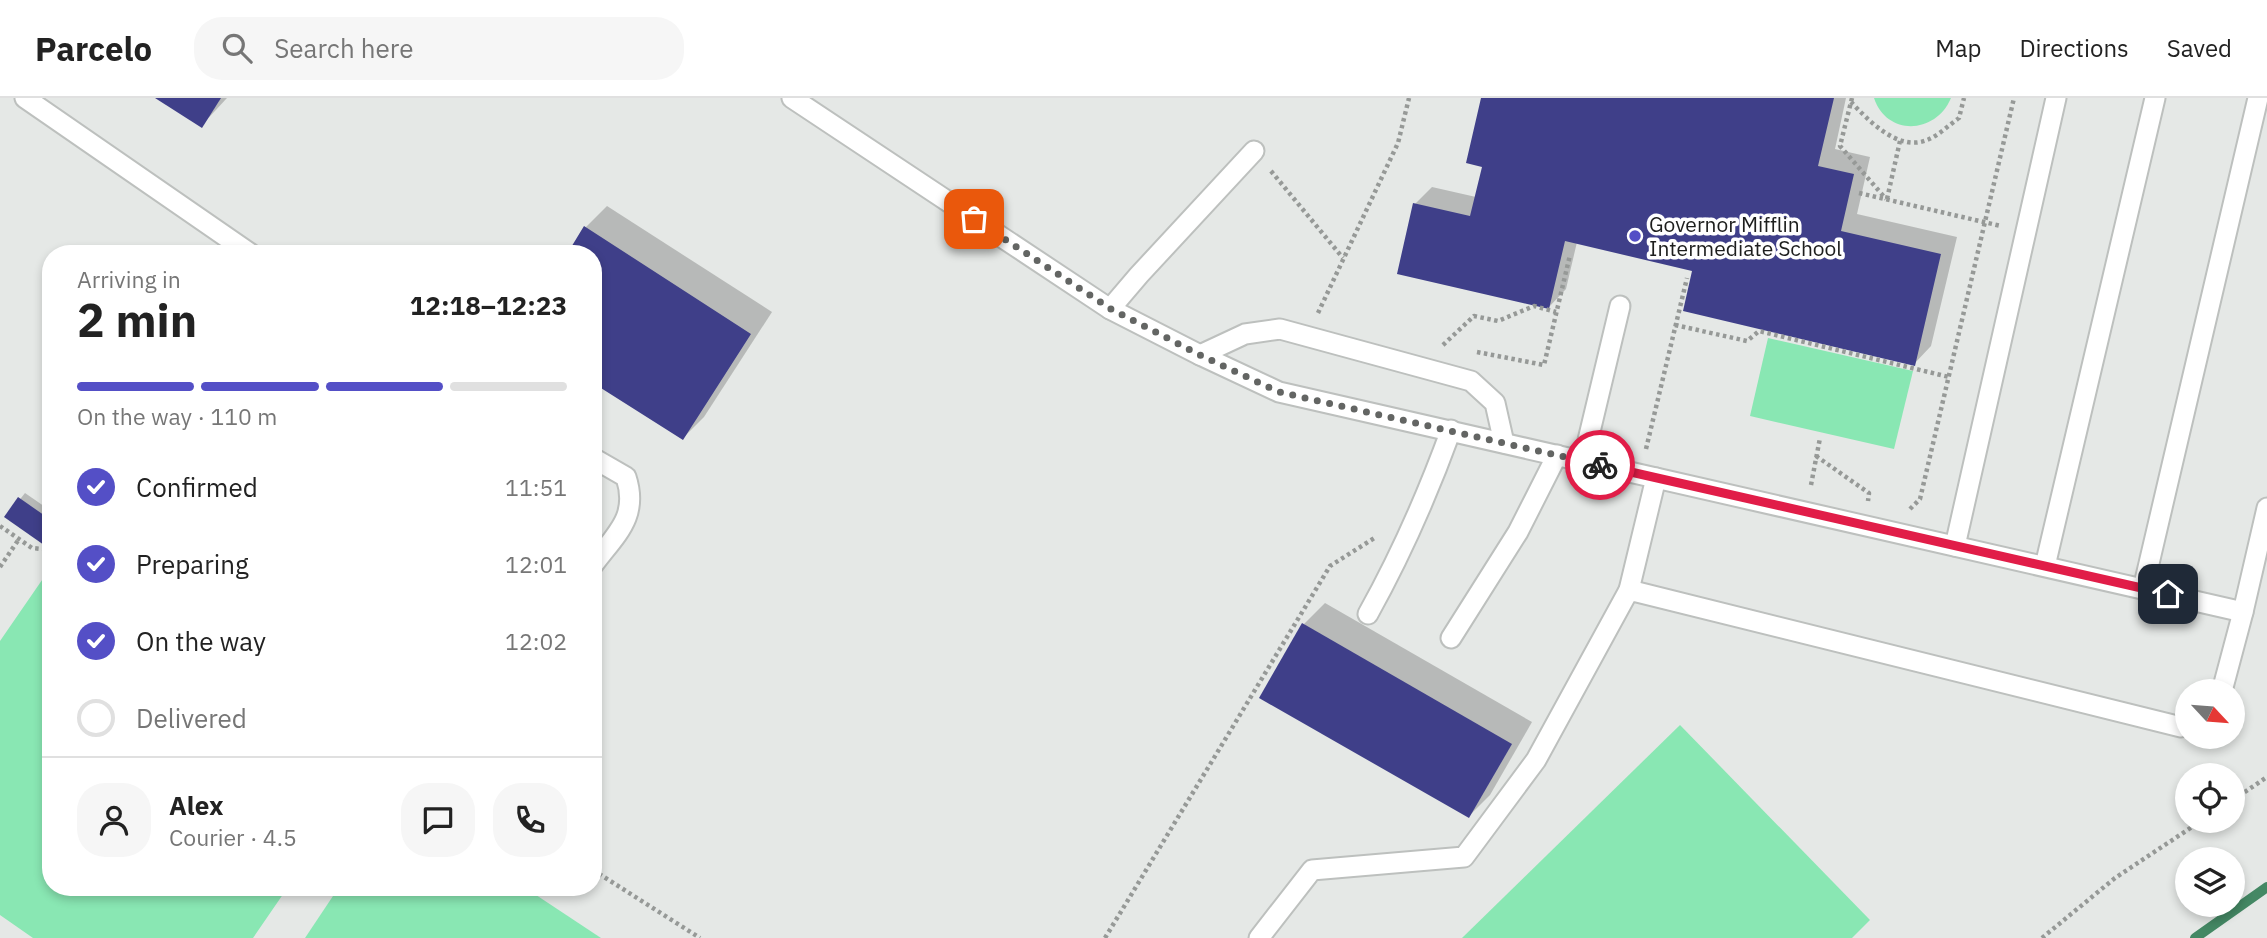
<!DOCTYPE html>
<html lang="en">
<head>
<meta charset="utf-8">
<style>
  :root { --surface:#fff; --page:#f6f6f6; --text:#222; --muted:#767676; --line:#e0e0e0; --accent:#544fc6 }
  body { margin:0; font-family:"IBM Plex Sans",sans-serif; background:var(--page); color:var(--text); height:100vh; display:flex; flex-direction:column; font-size:26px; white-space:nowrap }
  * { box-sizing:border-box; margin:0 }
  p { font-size:23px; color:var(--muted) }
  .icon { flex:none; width:38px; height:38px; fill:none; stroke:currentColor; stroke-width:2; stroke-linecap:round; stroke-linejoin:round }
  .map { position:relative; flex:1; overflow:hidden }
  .drawer { position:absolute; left:42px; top:147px; width:560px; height:651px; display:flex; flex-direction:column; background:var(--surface); border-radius:28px; box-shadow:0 4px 10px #0003 }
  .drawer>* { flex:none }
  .needle { width:46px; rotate:116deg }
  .fabs { position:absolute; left:2175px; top:581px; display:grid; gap:14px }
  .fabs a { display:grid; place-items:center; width:70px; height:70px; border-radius:50%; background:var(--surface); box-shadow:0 4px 10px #0003; font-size:35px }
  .pin { position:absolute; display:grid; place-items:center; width:60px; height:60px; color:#fff; margin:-30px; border-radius:14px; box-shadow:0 4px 10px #0006 }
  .courier { position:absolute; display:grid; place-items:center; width:70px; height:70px; margin:-35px; border:5px solid #e11d48; border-radius:50%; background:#fff; color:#222; box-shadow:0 2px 9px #0007 }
  .summary em { font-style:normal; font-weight:800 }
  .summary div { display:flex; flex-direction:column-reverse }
  .summary { display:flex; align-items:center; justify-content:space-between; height:119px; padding:0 35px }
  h1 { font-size:46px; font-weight:800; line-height:52px }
  .bar { display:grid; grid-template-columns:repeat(4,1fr); gap:10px 7px; align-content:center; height:84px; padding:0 35px }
  .bar i { height:9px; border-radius:5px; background:var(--line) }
  .bar .active { background:var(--accent) }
  .bar p { grid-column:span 4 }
  .line { display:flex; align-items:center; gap:18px; padding:0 35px; border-top:2px solid var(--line) }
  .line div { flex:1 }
  .round { display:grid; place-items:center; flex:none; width:74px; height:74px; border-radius:28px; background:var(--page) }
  ol { padding:0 35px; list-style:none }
  li { display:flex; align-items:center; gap:21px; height:77px }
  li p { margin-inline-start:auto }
  li .icon { padding:7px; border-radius:50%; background:var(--accent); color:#fff; stroke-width:4 }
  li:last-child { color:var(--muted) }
  li i { width:38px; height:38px; border:4px solid var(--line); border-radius:50% }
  header { display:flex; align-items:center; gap:42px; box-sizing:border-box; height:98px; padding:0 35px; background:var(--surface); border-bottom:2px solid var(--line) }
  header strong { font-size:33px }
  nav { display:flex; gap:38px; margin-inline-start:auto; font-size:24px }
  .search { width:490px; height:63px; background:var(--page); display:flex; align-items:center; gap:18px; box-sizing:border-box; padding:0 24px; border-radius:28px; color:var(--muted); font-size:26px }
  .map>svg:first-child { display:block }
  .green { fill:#89e7b3 }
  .shadow { fill:#0003 }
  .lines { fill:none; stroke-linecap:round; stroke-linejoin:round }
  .stream { stroke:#448864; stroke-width:10 }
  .building { fill:#3f3f89 }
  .service-casing { stroke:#bdc0be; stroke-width:23 }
  .path { stroke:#969997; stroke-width:4.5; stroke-dasharray:3.5 3.5; stroke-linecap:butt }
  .service { stroke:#fff; stroke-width:19 }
  .done { stroke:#636563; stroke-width:7; stroke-dasharray:0 12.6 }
  .route { stroke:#e11d48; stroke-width:9 }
  .poi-dot { fill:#544fc6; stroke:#fff; stroke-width:2.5 }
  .labels { text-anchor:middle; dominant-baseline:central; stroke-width:7; stroke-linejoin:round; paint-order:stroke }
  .poi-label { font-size:21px; fill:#1d1e1d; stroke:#fff; text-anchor:start }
</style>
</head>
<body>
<header>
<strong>Parcelo</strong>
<div class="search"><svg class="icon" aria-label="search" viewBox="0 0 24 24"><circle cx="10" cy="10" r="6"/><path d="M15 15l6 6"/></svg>Search here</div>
<nav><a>Map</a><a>Directions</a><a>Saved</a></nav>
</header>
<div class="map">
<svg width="2267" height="840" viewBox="0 0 2267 840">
  <rect width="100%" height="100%" fill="#e5e8e6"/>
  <g class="green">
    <path d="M 1874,0 L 1951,0 C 1936,36 1887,39 1874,0 Z"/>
    <polygon points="1768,240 1913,273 1894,351 1750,318"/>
    <polygon points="51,469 51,789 288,789 253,840 33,840 0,817 0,543"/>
    <polygon points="1680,627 1870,822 1852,840 1462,840"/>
    <polygon points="339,789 524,789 601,840 305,840"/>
  </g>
  <g class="shadow">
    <polygon points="159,0 227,0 201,28"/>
    <polygon points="1483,0 1846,0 1835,51 1870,59 1857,116 1957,139 1931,248 1914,266 1694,171 1577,144 1566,191 1549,209 1415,106 1432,89 1476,99 1484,67"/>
    <polygon points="607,108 772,214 704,319 683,340 593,156 586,129"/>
    <polygon points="25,395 51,413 51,437 7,418"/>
    <polygon points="1325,505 1532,624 1490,697 1469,718 1304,526"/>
  </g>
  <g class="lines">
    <polyline class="stream" points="2195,840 2267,789"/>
  </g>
  <g class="building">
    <polygon points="155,0 221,0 202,30"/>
    <polygon points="1481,0 1834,0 1818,68 1854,76 1841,133 1941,156 1915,268 1683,213 1692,173 1565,143 1549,211 1397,176 1413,105 1470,118 1482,69 1466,65"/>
    <polygon points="584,128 751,236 683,342 593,285 593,156 567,156"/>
    <polygon points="18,399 51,422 51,437 44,447 4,419"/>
    <polygon points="1302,525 1512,646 1469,720 1259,600"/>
  </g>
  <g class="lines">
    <defs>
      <g id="service">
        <polyline points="25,0 251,156"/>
        <polyline points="792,0 1110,211 1200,257 1279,294 2243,514 2267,410"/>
        <polyline points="1110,211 1139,177 1254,53"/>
        <polyline points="1200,257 1245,236 1280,231 1471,283 1495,305 1504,345"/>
        <path d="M 593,360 L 626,379 C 639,419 616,436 593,467"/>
        <polyline points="1583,363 1620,208"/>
        <polyline points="1955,448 2056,0"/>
        <polyline points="2045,468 2155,0"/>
        <polyline points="2143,491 2258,0"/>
        <polyline points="1629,492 1656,380"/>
        <path d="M 1368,516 C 1402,455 1427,398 1451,332"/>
        <polyline points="1451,540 1518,434 1557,357"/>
        <polyline points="2222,593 2243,514"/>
        <polyline points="1259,840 1312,772 1464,759 1536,662 1629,492 2181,629 2188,624"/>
      </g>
    </defs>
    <use href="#service" class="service-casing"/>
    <g class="path">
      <polyline points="1852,0 1840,48 1886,101"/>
      <path d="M 1851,4 C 1868,22 1898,54 1927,42 C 1938,38 1949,27 1959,20 L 1964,0"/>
      <polyline points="1271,73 1343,160"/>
      <polyline points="1859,95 2001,128"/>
      <polyline points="1887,101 1900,43"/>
      <polyline points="1318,215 1398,45 1409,0"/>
      <polyline points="1675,227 1747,243 1759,233 1949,279"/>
      <polyline points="1443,247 1474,218 1498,223 1534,208 1556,214"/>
      <polyline points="1477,254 1544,267 1570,157"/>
      <polyline points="1646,351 1687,180"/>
      <polyline points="1816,358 1869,395 1868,403"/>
      <polyline points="1811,387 1820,340"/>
      <polyline points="1910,411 1920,401 2014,0"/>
      <polyline points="0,428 32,450 51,452"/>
      <polyline points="0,469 19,441"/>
      <polyline points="2233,702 2267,679"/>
      <polyline points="593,772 700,840"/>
      <polyline points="1105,840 1330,468 1376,439"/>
      <polyline points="2042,840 2115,780 2201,723"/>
    </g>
    <use href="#service" class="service"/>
  </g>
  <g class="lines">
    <polyline class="done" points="974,121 1111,211 1200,257 1279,294 1600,367"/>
    <polyline class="route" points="1600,367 2168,496"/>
  </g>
  <circle class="poi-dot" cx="1635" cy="138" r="7"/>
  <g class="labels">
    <g class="poi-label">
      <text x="1649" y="126">Governor Mifflin<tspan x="1649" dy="24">Intermediate School</tspan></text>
    </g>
  </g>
</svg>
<div class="fabs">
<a><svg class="needle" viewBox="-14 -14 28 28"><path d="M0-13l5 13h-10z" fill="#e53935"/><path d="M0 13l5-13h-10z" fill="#767676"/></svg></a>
<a><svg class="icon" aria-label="locate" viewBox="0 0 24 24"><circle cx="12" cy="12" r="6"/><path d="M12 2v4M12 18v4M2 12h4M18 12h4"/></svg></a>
<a><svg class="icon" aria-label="layers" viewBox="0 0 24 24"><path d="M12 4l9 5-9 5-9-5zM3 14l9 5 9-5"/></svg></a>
</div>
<div class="pin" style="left:974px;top:121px;background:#ea580c"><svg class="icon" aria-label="bag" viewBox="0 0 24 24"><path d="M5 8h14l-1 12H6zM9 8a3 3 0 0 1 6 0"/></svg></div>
<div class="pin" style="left:2168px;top:496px;background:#1f2937"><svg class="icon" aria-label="home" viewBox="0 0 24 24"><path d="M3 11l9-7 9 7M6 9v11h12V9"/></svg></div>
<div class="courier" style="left:1600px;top:367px"><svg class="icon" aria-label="bike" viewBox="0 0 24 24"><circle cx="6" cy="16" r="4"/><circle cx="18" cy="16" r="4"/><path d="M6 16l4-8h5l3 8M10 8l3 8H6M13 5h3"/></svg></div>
<section class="drawer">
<div class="summary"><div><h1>2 min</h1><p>Arriving in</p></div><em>12:18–12:23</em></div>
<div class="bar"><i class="active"></i><i class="active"></i><i class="active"></i><i></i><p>On the way · 110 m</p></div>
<ol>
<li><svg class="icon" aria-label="check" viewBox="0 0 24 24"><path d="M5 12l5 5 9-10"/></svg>Confirmed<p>11:51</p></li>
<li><svg class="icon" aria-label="check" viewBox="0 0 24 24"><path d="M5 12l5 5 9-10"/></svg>Preparing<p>12:01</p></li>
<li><svg class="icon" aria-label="check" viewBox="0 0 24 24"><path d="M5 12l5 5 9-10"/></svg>On the way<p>12:02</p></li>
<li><i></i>Delivered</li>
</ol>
<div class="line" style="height:126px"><a class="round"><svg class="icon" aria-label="person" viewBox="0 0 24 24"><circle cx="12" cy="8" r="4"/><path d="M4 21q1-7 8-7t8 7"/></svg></a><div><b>Alex</b><p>Courier · 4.5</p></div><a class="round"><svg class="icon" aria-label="chat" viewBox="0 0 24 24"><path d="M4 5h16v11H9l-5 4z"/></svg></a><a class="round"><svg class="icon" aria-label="phone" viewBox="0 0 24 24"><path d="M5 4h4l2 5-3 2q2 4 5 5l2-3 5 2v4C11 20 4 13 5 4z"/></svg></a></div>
</section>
</div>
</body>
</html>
